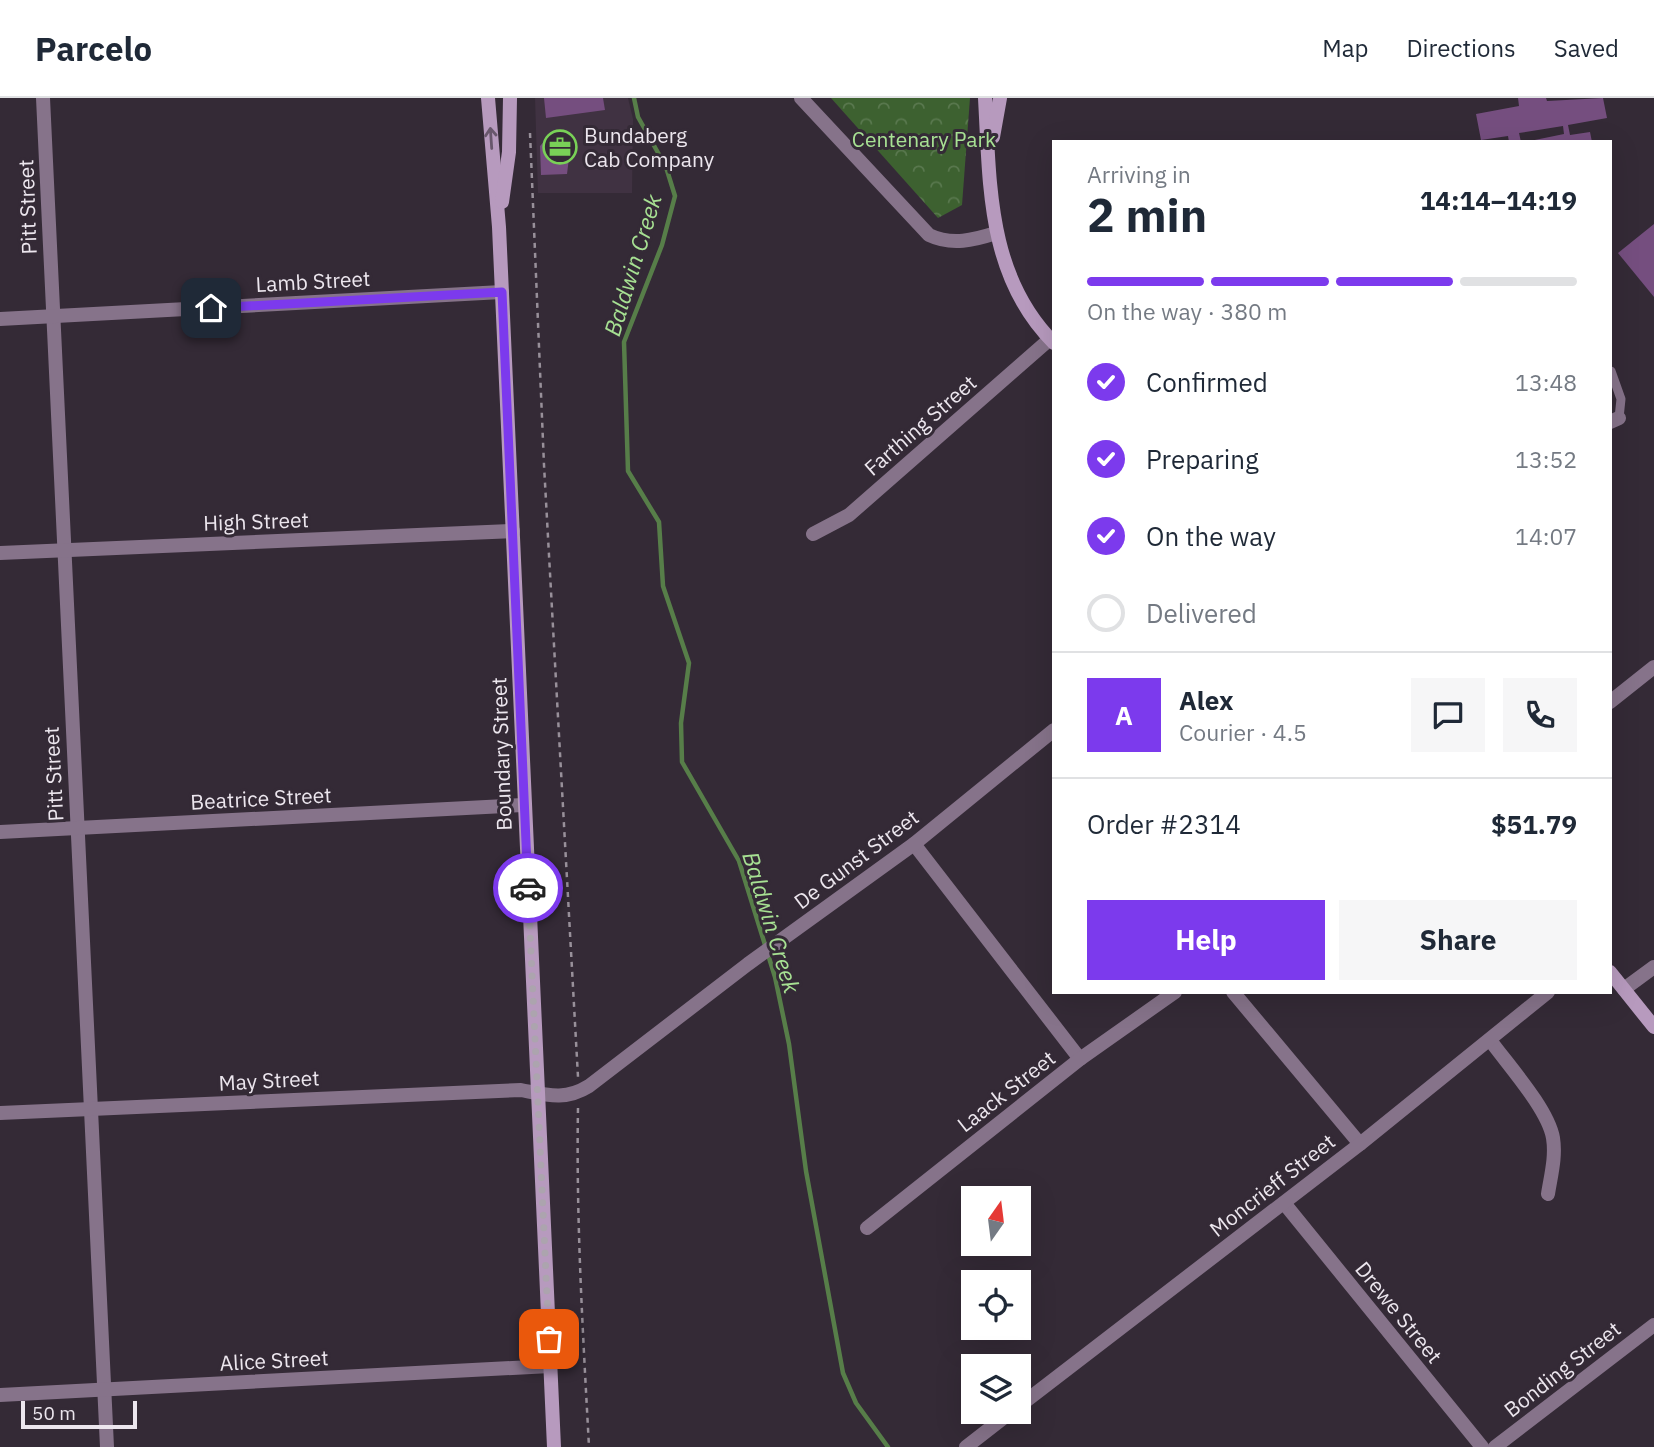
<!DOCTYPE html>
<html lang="en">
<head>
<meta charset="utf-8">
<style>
  :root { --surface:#fff; --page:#f6f6f7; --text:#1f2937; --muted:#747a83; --line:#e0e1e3; --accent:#7c3aed }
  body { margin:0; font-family:"IBM Plex Sans",sans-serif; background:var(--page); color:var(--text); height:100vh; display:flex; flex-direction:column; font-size:26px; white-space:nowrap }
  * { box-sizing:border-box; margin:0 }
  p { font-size:23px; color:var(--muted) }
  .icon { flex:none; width:38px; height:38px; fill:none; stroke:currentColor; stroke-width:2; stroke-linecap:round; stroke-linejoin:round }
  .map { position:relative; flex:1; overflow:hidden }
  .side { position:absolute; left:1052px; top:42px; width:560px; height:854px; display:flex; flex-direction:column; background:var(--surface); border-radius:0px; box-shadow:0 7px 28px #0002 }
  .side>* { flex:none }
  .needle { width:46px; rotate:14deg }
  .controls { position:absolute; left:961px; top:1088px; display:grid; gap:14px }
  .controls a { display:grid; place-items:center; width:70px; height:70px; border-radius:0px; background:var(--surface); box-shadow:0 7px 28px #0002; font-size:35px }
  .scale { position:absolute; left:21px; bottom:18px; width:116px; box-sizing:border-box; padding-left:7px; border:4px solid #ece6ee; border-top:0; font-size:19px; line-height:24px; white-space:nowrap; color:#ece6ee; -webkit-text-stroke:5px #342a36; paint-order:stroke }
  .pin { position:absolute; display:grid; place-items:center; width:60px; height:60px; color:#fff; margin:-30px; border-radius:14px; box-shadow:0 4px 10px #0006 }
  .courier { position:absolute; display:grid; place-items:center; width:70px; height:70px; margin:-35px; border:5px solid #7c3aed; border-radius:50%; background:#fff; color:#222; box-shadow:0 2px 9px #0007 }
  .headline em { font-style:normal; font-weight:700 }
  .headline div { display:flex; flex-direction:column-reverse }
  .headline { display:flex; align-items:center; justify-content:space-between; height:119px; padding:0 35px }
  h1 { font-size:46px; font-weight:700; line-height:52px }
  .bar { display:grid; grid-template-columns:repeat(4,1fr); gap:10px 7px; align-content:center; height:84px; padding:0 35px }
  .bar i { height:9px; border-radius:5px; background:var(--line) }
  .bar .selected { background:var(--accent) }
  .bar p { grid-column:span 4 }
  .line { display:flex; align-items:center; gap:18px; padding:0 35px; border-top:2px solid var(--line) }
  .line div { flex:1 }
  .round { display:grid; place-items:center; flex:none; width:74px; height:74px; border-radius:0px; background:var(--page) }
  ol { padding:0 35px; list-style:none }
  li { display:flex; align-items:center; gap:21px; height:77px }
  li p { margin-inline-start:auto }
  li .icon { padding:7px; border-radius:50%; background:var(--accent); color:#fff; stroke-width:4 }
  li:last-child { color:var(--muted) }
  li i { width:38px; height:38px; border:4px solid var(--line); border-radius:50% }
  .action { display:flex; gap:14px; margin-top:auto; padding:14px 35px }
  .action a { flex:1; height:80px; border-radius:0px; background:var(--accent); color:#fff; font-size:28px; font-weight:700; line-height:80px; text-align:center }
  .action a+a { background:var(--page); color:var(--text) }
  header { display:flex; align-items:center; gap:42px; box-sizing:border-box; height:98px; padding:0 35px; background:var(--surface); border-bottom:2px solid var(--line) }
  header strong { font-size:33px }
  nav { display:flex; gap:38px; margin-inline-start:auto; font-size:24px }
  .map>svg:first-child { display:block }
  .built { fill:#403242 }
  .park { fill:url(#park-crowns) }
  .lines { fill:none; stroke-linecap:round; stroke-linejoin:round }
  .stream { stroke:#577e49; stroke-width:4.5 }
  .building { fill:#754e7f }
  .path { stroke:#98909a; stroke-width:2.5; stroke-dasharray:5 5; stroke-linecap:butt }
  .lane { stroke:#86738a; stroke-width:9 }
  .street { stroke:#86738a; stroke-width:14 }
  .secondary { stroke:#b79abe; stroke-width:14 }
  .oneway { stroke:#68576c }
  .done { stroke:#aca4ae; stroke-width:7; stroke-dasharray:0 12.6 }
  .route { stroke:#7c3aed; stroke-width:9 }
  .labels { text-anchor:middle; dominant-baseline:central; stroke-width:6; stroke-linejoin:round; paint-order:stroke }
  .poi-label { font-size:21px; fill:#ece6ee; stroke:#342a36; text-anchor:start }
  .park-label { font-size:21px; fill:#a8e294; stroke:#342a36 }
  .street-label { font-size:21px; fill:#ece6ee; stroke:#342a36 }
  .water-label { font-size:23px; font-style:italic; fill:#a7e193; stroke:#342a36 }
</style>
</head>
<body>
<header>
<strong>Parcelo</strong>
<nav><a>Map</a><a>Directions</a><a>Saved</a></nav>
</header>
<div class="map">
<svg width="1654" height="1349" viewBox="0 0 1654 1349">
  <defs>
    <pattern id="park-crowns" width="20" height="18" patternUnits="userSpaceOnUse" patternTransform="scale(1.75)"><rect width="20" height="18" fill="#3d6130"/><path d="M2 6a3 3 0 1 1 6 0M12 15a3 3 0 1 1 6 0" fill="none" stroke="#59784e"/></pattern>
  </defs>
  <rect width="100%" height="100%" fill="#342a36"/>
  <polygon class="built" points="535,0 628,0 633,21 632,95 538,95"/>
  <polygon class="park" points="831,0 970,0 962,107 938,120"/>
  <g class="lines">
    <polyline class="stream" points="634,0 638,19 666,69 675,98 662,147 624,244 628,373 659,424 663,488 689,565 681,625 682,664 739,763 775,879 789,946 806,1073 843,1275 856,1305 888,1349"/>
  </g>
  <g class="building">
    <polygon points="544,0 603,0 605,12 546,20"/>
    <polygon points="1518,0 1546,0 1547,3 1603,0 1607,20 1568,27 1570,37 1590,34 1592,44 1525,44 1564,36 1563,28 1519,35 1521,44 1509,44 1508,38 1481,42 1476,16 1519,8"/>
    <polygon points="551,36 567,38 567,44 571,44 567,76 541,77 540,48"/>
    <polygon points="1654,126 1654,199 1618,155"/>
  </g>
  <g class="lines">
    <g class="path">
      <polyline points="530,35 544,367 578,979"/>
      <path d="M 578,1010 C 576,1123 583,1236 589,1349"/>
    </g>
    <polyline class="lane" points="1611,273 1621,301 1619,320"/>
    <g class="street">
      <polyline points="43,0 107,1349"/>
      <path d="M 801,0 L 929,137 C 952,148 974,142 996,135"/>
      <polyline points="0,221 502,194"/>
      <polyline points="1610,324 1619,320"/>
      <polyline points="813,436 849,417 1050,241"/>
      <polyline points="0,455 513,433"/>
      <polyline points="1610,604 1654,569"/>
      <polyline points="0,734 523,707"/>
      <polyline points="914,746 1080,961"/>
      <polyline points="1624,891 1654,869"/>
      <polyline points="1233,894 1360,1046"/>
      <path d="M 1490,942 C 1508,967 1548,1011 1553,1040 C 1556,1059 1551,1077 1548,1096"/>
      <path d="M 0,1015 L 521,992 C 547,997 565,1003 589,988 L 748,866 L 914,746 L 1054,632"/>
      <polyline points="1284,1105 1482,1349"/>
      <polyline points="867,1130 1080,961 1175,894"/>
      <polyline points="0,1297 550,1268"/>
      <polyline points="1018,1309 1360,1046 1548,894"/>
      <polyline points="966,1349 1011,1314"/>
      <polyline points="1495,1349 1654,1227"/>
    </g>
    <g class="secondary">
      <polyline points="488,0 499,129 554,1349"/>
      <path d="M 985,0 C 990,87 987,178 1054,245"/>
      <polyline points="993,39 1000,0"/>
      <polyline points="502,104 509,54 510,0"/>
      <polyline points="1610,874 1654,929"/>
    </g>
  </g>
  <defs><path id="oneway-shaft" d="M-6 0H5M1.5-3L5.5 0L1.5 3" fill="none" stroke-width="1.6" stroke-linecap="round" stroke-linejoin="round" transform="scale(1.75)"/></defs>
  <use class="oneway" href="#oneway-shaft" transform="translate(491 40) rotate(-94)"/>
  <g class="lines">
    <polyline class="done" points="528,790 549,1241"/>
    <polyline class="route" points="211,210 502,194 528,790"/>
  </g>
  <defs>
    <symbol id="office-ring" viewBox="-11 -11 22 22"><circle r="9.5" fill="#342a36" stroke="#79d157" stroke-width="1.5"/><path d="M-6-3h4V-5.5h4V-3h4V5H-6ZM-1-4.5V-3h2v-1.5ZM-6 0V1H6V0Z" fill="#79d157"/></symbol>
  </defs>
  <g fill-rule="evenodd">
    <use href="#office-ring" x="541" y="30" width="38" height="38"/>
  </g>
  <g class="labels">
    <g class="poi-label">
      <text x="584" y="37">Bundaberg<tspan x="584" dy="24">Cab Company</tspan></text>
    </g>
    <g class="park-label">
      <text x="924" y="41">Centenary Park</text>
    </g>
    <g class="street-label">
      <text transform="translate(27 109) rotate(-92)">Pitt Street</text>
      <text transform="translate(313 183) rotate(-3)">Lamb Street</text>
      <text transform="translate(920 327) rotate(-41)">Farthing Street</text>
      <text transform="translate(256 423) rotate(-2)">High Street</text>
      <text transform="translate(501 656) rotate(-92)">Boundary Street</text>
      <text transform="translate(53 676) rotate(-93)">Pitt Street</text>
      <text transform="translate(261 700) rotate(-3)">Beatrice Street</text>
      <text transform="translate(856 761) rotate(-37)">De Gunst Street</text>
      <text transform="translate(269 982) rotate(-3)">May Street</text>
      <text transform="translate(1006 993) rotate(-38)">Laack Street</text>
      <text transform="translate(1272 1087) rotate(-38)">Moncrieff Street</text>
      <text transform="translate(1399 1214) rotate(51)">Drewe Street</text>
      <text transform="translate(274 1262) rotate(-3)">Alice Street</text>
      <text transform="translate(1562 1271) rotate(-38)">Bonding Street</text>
    </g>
    <g class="water-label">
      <text transform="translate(632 167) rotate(-73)">Baldwin Creek</text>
      <text transform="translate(772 824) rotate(73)">Baldwin Creek</text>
    </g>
  </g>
</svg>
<div class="controls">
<a><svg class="needle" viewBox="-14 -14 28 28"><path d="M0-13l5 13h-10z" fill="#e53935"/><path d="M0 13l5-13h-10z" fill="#747a83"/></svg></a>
<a><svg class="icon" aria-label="locate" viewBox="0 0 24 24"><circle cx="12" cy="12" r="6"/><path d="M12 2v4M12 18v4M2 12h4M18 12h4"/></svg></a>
<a><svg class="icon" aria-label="layers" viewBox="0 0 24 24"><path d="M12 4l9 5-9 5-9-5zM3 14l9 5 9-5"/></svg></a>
</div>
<div class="scale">50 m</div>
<div class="pin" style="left:549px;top:1241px;background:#ea580c"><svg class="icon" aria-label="bag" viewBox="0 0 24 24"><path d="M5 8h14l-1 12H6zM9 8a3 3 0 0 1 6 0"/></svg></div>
<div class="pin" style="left:211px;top:210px;background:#1f2937"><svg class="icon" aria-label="home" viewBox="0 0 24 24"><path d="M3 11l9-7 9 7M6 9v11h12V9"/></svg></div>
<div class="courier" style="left:528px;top:790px"><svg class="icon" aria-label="car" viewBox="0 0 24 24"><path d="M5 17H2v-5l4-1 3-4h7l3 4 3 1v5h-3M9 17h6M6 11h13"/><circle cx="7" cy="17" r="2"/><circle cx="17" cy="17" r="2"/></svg></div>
<section class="side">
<div class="headline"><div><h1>2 min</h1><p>Arriving in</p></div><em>14:14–14:19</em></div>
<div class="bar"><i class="selected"></i><i class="selected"></i><i class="selected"></i><i></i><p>On the way · 380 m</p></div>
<ol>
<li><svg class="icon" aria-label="check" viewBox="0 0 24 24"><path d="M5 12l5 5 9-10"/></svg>Confirmed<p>13:48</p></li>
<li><svg class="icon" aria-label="check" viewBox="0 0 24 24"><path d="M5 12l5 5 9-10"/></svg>Preparing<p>13:52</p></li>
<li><svg class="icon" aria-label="check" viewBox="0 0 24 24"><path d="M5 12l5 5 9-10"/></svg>On the way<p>14:07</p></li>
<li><i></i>Delivered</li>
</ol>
<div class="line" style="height:126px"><b class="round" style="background:var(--accent);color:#fff">A</b><div><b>Alex</b><p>Courier · 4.5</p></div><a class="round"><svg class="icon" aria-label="chat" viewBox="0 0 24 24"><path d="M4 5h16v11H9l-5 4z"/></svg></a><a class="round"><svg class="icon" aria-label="phone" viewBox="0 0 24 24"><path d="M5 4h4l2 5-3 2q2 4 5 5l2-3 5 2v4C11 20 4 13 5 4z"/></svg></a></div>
<div class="line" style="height:91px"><div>Order #2314</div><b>$51.79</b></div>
<div class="action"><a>Help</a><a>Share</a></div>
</section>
</div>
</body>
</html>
